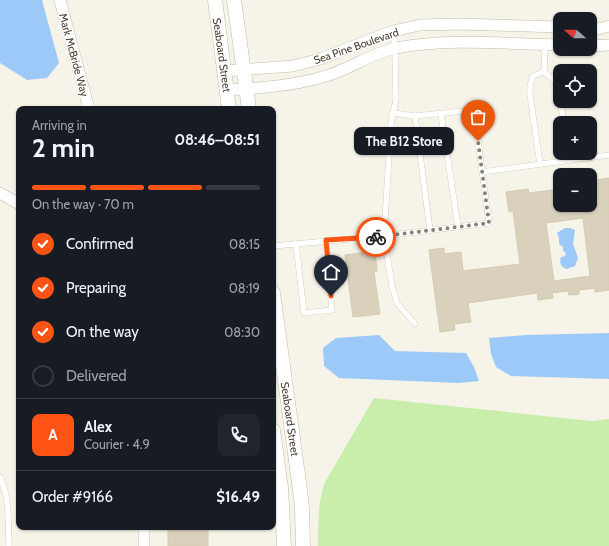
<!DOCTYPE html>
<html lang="en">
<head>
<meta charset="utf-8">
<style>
  :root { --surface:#171b24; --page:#20242c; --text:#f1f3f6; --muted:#9ea1a6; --line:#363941; --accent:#ff5415 }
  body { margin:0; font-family:Cabin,sans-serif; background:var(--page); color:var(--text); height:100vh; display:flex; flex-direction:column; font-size:15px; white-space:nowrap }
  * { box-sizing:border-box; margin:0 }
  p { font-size:13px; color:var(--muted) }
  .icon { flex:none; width:22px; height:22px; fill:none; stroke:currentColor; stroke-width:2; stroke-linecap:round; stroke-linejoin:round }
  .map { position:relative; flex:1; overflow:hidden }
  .drawer { position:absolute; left:16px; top:106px; width:260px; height:424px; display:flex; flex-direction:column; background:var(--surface); border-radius:8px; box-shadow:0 1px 3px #0004 }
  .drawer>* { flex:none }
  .needle { width:26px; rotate:290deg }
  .buttons { position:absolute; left:553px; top:12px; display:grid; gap:8px }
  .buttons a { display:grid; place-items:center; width:44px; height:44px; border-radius:8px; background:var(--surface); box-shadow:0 1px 3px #0004; font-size:20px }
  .pin { position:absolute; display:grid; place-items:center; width:34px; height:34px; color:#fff; margin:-41px -17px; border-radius:50% 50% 50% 0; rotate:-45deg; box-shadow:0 0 4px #0007 }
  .pin .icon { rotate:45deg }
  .courier { position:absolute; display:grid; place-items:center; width:40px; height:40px; margin:-20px; border:3px solid #ff5415; border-radius:50%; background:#fff; color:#222; box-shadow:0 1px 5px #0007 }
  .bubble { position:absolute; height:28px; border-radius:8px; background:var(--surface); box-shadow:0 1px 3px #0004; font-size:13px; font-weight:800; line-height:28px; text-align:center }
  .summary em { font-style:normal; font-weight:800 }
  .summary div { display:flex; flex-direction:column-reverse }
  .summary { display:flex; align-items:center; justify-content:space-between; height:68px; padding:0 16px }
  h1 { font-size:26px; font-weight:800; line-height:30px }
  .bar { display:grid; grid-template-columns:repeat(4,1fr); gap:6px 4px; align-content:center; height:48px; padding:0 16px }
  .bar i { height:5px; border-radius:3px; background:var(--line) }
  .bar .on { background:var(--accent) }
  .bar p { grid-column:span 4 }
  .line { display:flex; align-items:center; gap:10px; padding:0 16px; border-top:1px solid var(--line) }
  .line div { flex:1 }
  .round { display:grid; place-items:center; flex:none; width:42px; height:42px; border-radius:8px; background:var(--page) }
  ol { padding:0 16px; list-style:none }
  li { display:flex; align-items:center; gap:12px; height:44px }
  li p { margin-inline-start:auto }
  li .icon { padding:4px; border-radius:50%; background:var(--accent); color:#fff; stroke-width:4 }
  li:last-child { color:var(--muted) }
  li i { width:22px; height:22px; border:2px solid var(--line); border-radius:50% }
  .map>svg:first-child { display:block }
  .green { fill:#c9eeac }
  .water { fill:#9dc9f9 }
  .building { fill:#d9d1bc; stroke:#d4caae; fill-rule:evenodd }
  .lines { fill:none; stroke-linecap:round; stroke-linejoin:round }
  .service-casing { stroke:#c2bda9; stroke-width:6 }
  .minor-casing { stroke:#c2bda9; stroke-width:12 }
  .tertiary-casing { stroke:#c2bda9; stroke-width:15 }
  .service { stroke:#fff; stroke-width:5.5 }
  .minor { stroke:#fff; stroke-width:11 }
  .tertiary { stroke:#fff; stroke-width:14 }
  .done { stroke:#868174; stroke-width:4; stroke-dasharray:0 7.2 }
  .route { stroke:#ff5415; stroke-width:5 }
  .labels { text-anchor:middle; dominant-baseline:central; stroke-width:3; stroke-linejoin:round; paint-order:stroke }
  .street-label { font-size:11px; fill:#4a4435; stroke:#fff }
</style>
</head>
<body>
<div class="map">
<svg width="609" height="546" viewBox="0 0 609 546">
  <rect width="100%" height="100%" fill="#f6f3e8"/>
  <path class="green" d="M 374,398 L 592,421 L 609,419 L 609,546 L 318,546 C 318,526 318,504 324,484 Z"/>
  <g class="water">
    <polygon points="0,0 42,0 59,63 47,78 27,80 0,63"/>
    <path d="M 565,228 L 570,228 L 575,230 L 573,244 L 578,258 L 575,266 L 567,269 C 561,267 559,263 561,257 L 565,256 L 566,253 L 563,251 L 563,247 L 559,244 L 559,238 L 557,233 Z"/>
    <polygon points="609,333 609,379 511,376 496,367 491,354 489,338 526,335"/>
    <polygon points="379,335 395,351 466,353 474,367 479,381 459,383 339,378 324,366 323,348 336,338"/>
  </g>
  <g class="building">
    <path d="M 609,178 L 609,290 L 595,292 L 595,288 L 579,290 L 579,294 L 569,295 L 568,291 L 552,293 L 553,298 L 538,300 L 537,293 L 468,303 L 471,322 L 454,324 L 455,330 L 440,332 L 429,250 L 444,248 L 444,254 L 461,252 L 463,271 L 520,264 L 513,211 L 509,212 L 506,192 L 528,189 L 529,193 L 560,189 L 560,205 L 590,205 L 590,181 ZM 583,218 L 590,276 L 554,281 L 546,223 Z"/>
    <polygon points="375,251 377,271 374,272 380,314 353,317 345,255"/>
    <rect x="168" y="527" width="40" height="19"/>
  </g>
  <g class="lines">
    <defs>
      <g id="service">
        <path d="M 544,72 C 557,81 558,86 560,100"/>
        <polyline points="544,72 545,45"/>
        <polyline points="560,101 564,123"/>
        <polyline points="393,113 415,116"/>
        <polyline points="441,114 458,227"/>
        <polyline points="569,153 570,160"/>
        <polyline points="540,164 530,95 530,85 533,76 544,72"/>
        <polyline points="482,172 609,155"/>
        <polyline points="296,244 304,313 332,310 326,240"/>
        <polyline points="273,246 384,236 391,123 396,100 395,49 393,31"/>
        <polyline points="415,324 397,303 392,286 384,236 489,223 474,110 415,116 430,230"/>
        <path d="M 0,477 C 10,497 8,524 9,546"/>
      </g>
      <g id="minor">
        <polyline points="60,0 89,109"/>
        <polyline points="590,28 598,29 609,26"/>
        <polyline points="590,46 609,45"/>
        <polyline points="224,71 293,66 320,59 393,31 420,25 458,24 560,27"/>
        <path d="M 227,90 C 259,88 294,86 326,76 C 350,69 372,53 396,48 C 450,38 506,44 560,45"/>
        <polyline points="0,193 19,204"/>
        <polyline points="144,527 144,546"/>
      </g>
      <g id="tertiary">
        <polyline points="215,0 229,109"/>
        <polyline points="234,0 249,109"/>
        <polyline points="273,293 300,490 302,509 303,546"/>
        <polyline points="273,430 281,488 284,546"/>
      </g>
    </defs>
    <use href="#service" class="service-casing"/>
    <use href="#minor" class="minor-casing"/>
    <use href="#tertiary" class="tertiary-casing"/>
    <use href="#service" class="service"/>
    <use href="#minor" class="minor"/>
    <use href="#tertiary" class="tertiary"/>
  </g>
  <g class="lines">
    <polyline class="done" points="376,237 489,223 478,141"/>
    <polyline class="route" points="331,296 326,240 376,237"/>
  </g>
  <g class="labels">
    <g class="street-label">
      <text transform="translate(356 46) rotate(-19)">Sea Pine Boulevard</text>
      <text transform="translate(74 55) rotate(75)">Mark McBride Way</text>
      <text transform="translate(222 55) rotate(82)">Seaboard Street</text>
      <text transform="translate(290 419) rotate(82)">Seaboard Street</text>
    </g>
  </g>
</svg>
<div class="buttons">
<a><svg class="needle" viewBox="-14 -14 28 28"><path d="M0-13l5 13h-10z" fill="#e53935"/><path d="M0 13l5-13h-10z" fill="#9ea1a6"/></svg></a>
<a><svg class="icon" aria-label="locate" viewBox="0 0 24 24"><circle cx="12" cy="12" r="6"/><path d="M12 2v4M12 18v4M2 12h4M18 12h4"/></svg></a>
<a>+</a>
<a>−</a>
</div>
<div class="pin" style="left:478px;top:141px;background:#ea580c"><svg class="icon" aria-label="bag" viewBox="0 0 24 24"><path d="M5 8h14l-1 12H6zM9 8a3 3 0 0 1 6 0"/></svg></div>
<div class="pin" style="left:331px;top:296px;background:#1f2937"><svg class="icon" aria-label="home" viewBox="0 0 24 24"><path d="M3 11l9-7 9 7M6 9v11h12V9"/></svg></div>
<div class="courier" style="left:376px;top:237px"><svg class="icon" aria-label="bike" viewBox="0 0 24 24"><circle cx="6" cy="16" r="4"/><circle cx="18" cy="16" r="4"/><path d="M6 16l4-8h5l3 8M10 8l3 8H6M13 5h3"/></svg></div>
<div class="bubble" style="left:354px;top:127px;width:100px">The B12 Store</div>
<section class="drawer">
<div class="summary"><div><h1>2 min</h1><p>Arriving in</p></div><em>08:46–08:51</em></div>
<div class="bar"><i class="on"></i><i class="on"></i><i class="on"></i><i></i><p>On the way · 70 m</p></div>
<ol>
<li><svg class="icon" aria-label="check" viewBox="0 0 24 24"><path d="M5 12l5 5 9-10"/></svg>Confirmed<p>08:15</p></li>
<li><svg class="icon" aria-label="check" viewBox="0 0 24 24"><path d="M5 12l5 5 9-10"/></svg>Preparing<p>08:19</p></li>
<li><svg class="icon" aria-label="check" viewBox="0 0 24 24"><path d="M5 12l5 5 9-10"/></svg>On the way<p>08:30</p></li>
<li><i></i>Delivered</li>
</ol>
<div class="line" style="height:72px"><b class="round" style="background:var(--accent);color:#fff">A</b><div><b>Alex</b><p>Courier · 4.9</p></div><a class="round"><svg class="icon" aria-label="phone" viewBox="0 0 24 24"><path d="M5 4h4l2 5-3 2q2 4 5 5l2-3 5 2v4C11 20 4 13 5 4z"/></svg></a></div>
<div class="line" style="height:52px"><div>Order #9166</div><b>$16.49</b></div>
</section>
</div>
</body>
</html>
